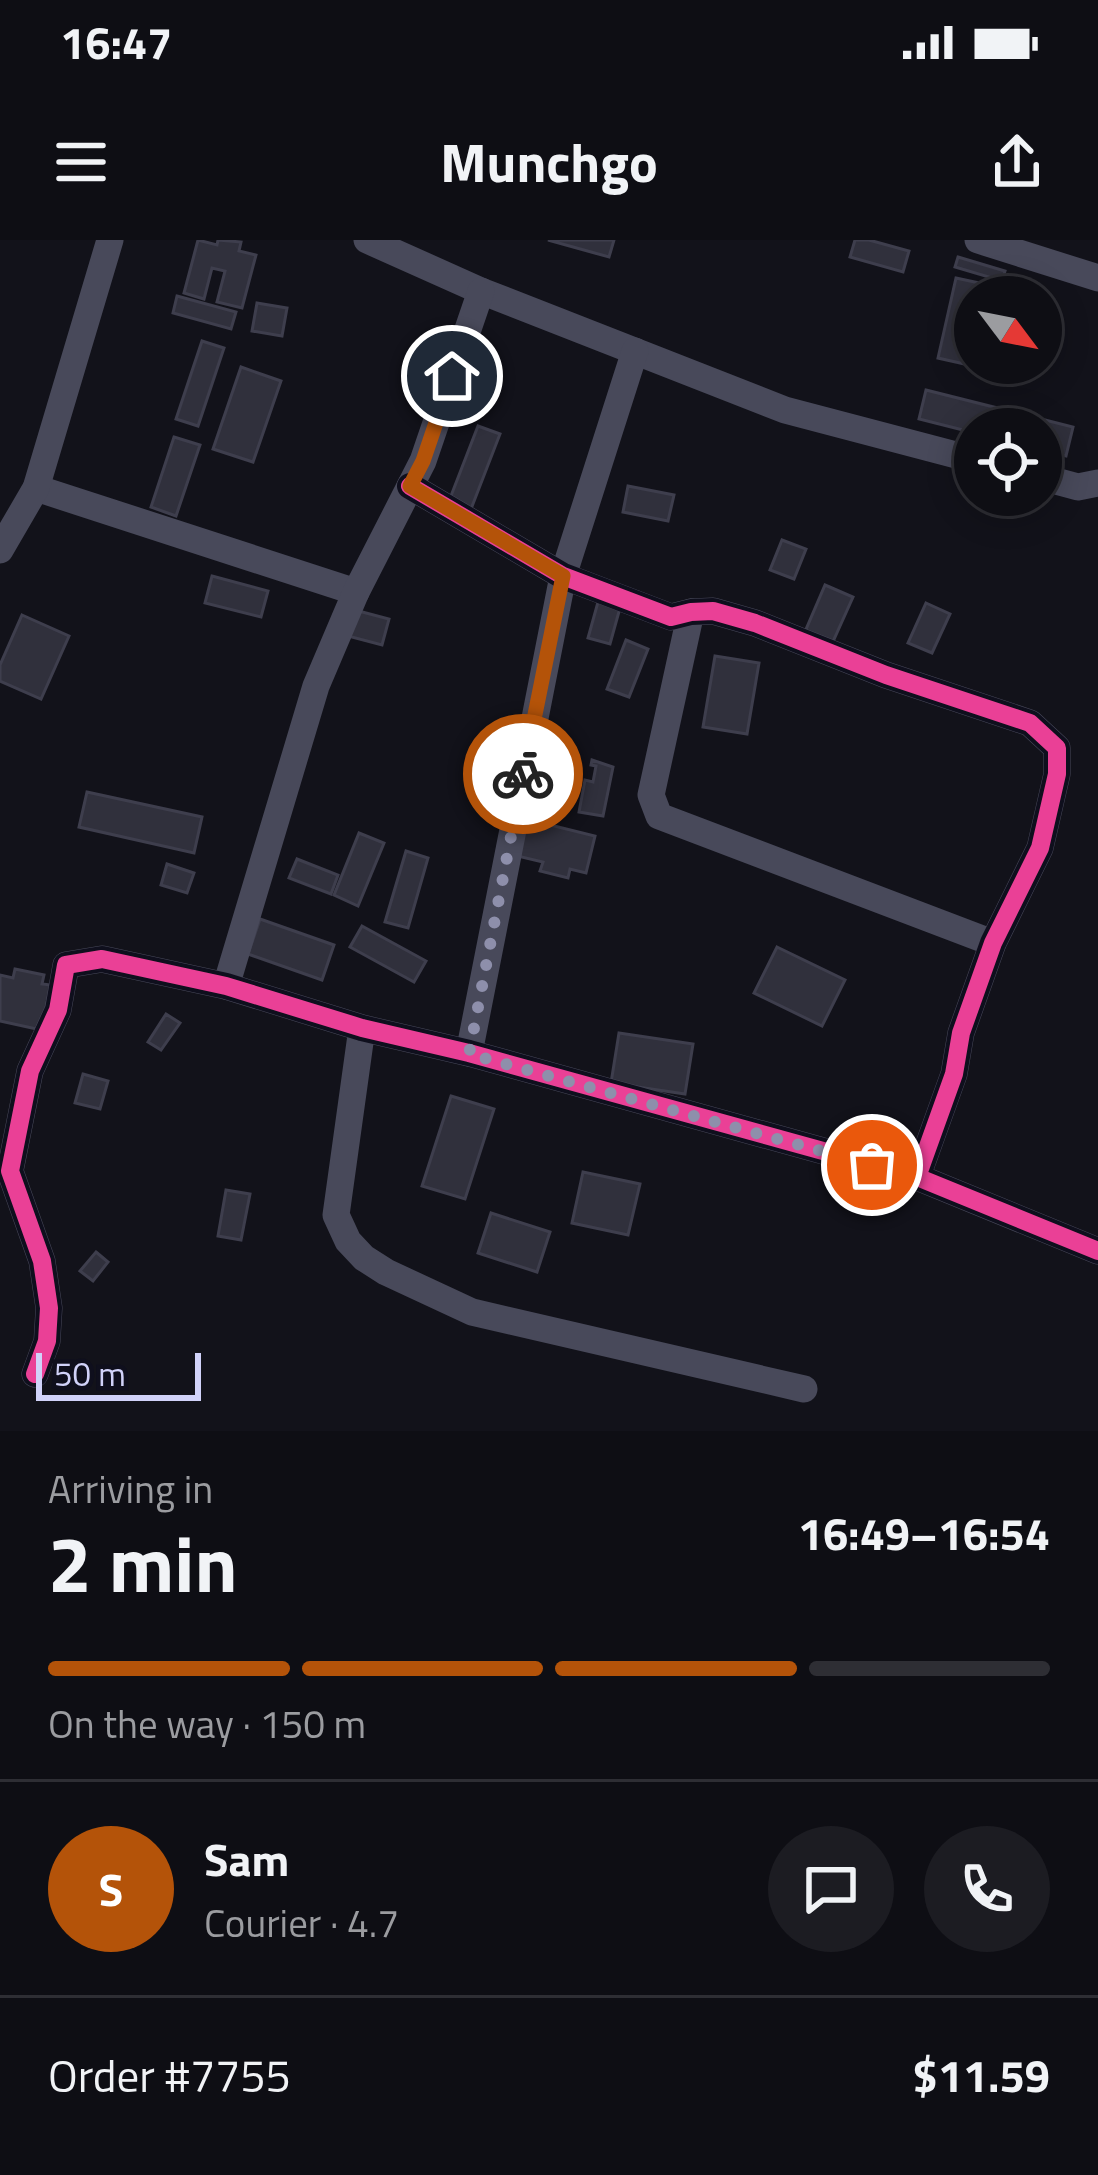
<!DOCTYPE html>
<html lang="en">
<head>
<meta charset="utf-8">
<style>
  :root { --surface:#0e0e14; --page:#1c1c22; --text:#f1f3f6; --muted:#9b9ca0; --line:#2e2e34; --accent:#b45309 }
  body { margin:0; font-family:"Titillium Web",sans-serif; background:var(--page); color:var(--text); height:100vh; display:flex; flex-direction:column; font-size:45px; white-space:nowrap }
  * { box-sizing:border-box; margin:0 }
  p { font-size:39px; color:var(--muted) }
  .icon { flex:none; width:66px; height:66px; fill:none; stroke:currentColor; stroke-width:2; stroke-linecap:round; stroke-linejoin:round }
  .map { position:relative; height:1191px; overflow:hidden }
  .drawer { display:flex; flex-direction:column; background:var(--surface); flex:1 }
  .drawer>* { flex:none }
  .needle { width:78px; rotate:122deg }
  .tools { position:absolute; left:954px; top:36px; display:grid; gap:24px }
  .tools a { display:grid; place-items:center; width:108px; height:108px; border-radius:50%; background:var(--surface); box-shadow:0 6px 30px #0003,0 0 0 3px var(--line); font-size:60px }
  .scale { position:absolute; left:36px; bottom:30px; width:165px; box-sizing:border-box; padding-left:12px; border:6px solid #d1d2f9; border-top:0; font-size:33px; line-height:42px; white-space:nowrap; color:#d1d2f9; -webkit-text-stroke:9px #0f0f1d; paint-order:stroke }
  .pin { position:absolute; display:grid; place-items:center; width:102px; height:102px; color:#fff; margin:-51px; border:6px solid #fff; border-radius:50%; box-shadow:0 3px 12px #0007 }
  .courier { position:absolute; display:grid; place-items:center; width:120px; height:120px; margin:-60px; border:9px solid #b45309; border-radius:50%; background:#fff; color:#222; box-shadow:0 3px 15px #0007 }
  .head em { font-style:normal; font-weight:700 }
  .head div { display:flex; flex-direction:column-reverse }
  .head { display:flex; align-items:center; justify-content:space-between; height:204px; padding:0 48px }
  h1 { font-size:78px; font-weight:700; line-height:90px }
  .bar { display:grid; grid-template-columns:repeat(4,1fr); gap:18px 12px; align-content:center; height:144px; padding:0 48px }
  .bar i { height:15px; border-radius:9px; background:var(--line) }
  .bar .current { background:var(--accent) }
  .bar p { grid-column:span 4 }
  .line { display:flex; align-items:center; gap:30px; padding:0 48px; border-top:3px solid var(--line) }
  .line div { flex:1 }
  .round { display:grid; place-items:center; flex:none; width:126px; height:126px; border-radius:63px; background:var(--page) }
  .status { display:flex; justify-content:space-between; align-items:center; height:84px; padding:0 60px; background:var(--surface); direction:ltr }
  .status svg { height:33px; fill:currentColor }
  header { display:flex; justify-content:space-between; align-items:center; height:156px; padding:0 48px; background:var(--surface); font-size:54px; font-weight:700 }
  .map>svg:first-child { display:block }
  .building { fill:#30303c; stroke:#3e3e4d; stroke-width:3 }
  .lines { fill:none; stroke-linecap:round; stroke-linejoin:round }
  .minor { stroke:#48495a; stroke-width:27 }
  .cycleway-casing { stroke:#0f0f1d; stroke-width:26 }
  .cycleway { stroke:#ea4096; stroke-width:18 }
  .done { stroke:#8e8fab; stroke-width:12; stroke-dasharray:0 21.6 }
  .route { stroke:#b45309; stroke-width:15 }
</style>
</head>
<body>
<div class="status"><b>16:47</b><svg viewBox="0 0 49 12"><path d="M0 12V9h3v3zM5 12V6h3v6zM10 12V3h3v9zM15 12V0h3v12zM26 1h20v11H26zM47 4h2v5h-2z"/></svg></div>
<header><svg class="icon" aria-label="menu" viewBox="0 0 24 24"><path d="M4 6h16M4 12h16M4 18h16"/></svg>Munchgo<svg class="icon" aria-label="share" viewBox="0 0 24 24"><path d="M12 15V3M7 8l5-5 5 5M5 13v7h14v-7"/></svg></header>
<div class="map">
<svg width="1098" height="1191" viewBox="0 0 1098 1191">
  <rect width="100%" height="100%" fill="#12121a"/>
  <g class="building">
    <polygon points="198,0 217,5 218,0 241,2 239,11 256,15 242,68 217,62 225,31 212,28 204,59 184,53"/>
    <polygon points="548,0 614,0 609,17"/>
    <polygon points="855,0 869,0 909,11 903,32 850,17"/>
    <polygon points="958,17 1005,31 1002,41 955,27"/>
    <polygon points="956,38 993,46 991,57 975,57 975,123 983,123 982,128 938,118"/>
    <polygon points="177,56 236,72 231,89 173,73"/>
    <polygon points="257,63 287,68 282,96 252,91"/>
    <polygon points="202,101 224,108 198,186 176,179"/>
    <polygon points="241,127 281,141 253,222 213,209"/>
    <polygon points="926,150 1073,187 1066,216 1041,210 1041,189 975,189 975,193 919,179"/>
    <polygon points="478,186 500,194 471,269 449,261"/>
    <polygon points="174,197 200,205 176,276 151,267"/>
    <polygon points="628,246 674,255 668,281 623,272"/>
    <polygon points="782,300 806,309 794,339 770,330"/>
    <polygon points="212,336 268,351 261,377 205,363"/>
    <polygon points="825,345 853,357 831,406 804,394"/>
    <polygon points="598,362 620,368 610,404 588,398"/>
    <polygon points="926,363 950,374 932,413 908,403"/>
    <polygon points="351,369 389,379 382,405 344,395"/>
    <polygon points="22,375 69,396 41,459 0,441 0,425"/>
    <polygon points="626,400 648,409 629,457 607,449"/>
    <polygon points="715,416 759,423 747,494 703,487"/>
    <polygon points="592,520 613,527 603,576 579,572 585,540 593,542 596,526 591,525"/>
    <polygon points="87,552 202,577 194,613 79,587"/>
    <polygon points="522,578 595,596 586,633 570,629 568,638 540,631 543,622 513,615"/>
    <polygon points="359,593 384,603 358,666 334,655"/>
    <polygon points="406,611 428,618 408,688 385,682"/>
    <polygon points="297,619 338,635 331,654 289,638"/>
    <polygon points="167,624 194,633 187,653 161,645"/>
    <polygon points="260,679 334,705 322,740 248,714"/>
    <polygon points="362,686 426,721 414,742 350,707"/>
    <polygon points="777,707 845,740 822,786 754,753"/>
    <polygon points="15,729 44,735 42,744 51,745 41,790 0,781 0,735 13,738"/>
    <polygon points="166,774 180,783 161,810 148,802"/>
    <polygon points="619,793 693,804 685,854 611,843"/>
    <polygon points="83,834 108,841 100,869 75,863"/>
    <polygon points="451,856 494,869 465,959 422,946"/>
    <polygon points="583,932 640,944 628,995 572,983"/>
    <polygon points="226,950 250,954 241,1000 218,996"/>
    <polygon points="491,973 550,992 537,1032 478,1013"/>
    <polygon points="96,1012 108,1022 93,1041 80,1031"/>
  </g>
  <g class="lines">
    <g class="minor">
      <polyline points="367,0 481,51 785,170 975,220"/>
      <polyline points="978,0 1098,38"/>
      <polyline points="1041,237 1078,247 1098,243"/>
      <polyline points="410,246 563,336 671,377 691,372 713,371 755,383 886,435 1030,483 1057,508 1057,534 1040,608 993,703 961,793 954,834 917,937"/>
      <polyline points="36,248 356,352"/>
      <polyline points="0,310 36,248 110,0"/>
      <polyline points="691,372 651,555 659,576 993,703"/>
      <polyline points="226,746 316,446 356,352 423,221 481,51"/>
      <polyline points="362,788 336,975 348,1001 364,1018 386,1032 472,1072 804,1149"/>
      <polyline points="469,813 563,336 635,111"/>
      <polyline points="35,1134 47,1101 49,1068 42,1021 10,931 30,831 58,770 66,725 102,719 226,746 362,788 469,813 917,937 1098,1011"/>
    </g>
    <defs>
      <g id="cycleway">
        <polyline points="410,246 563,336 671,377 691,372 713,371 755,383 886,435 1030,483 1057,508 1057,534 1040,608 993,703 961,793 954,834 917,937"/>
        <polyline points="35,1134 47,1101 49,1068 42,1021 10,931 30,831 58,770 66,725 102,719 226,746 362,788 469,813 917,937 1098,1011"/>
      </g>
    </defs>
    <use href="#cycleway" class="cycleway-casing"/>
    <use href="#cycleway" class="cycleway"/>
  </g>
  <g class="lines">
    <polyline class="done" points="523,534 469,814 872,925"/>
    <polyline class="route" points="452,136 423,221 410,246 563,336 523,534"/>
  </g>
</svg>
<div class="tools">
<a><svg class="needle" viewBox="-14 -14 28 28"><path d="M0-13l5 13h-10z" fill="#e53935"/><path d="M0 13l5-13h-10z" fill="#9b9ca0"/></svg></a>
<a><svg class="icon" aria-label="locate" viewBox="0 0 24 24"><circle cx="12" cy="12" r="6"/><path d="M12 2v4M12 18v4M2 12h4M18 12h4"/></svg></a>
</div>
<div class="scale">50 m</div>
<div class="pin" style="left:872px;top:925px;background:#ea580c"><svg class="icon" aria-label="bag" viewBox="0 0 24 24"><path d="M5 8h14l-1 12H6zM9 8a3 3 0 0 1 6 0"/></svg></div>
<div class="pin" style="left:452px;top:136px;background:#1f2937"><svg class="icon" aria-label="home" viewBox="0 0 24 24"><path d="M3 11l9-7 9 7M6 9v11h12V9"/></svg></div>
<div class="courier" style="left:523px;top:534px"><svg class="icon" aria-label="bike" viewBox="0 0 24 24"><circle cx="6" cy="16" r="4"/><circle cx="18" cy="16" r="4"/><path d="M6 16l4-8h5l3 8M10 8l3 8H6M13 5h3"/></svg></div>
</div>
<section class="drawer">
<div class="head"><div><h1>2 min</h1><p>Arriving in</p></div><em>16:49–16:54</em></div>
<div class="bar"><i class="current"></i><i class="current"></i><i class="current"></i><i></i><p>On the way · 150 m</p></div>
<div class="line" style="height:216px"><b class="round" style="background:var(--accent);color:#fff">S</b><div><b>Sam</b><p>Courier · 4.7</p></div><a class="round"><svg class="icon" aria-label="chat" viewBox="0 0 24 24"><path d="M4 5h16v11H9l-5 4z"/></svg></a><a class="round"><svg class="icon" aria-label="phone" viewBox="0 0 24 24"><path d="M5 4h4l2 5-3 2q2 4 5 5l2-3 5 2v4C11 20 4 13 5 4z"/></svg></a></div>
<div class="line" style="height:156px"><div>Order #7755</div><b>$11.59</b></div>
</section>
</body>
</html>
